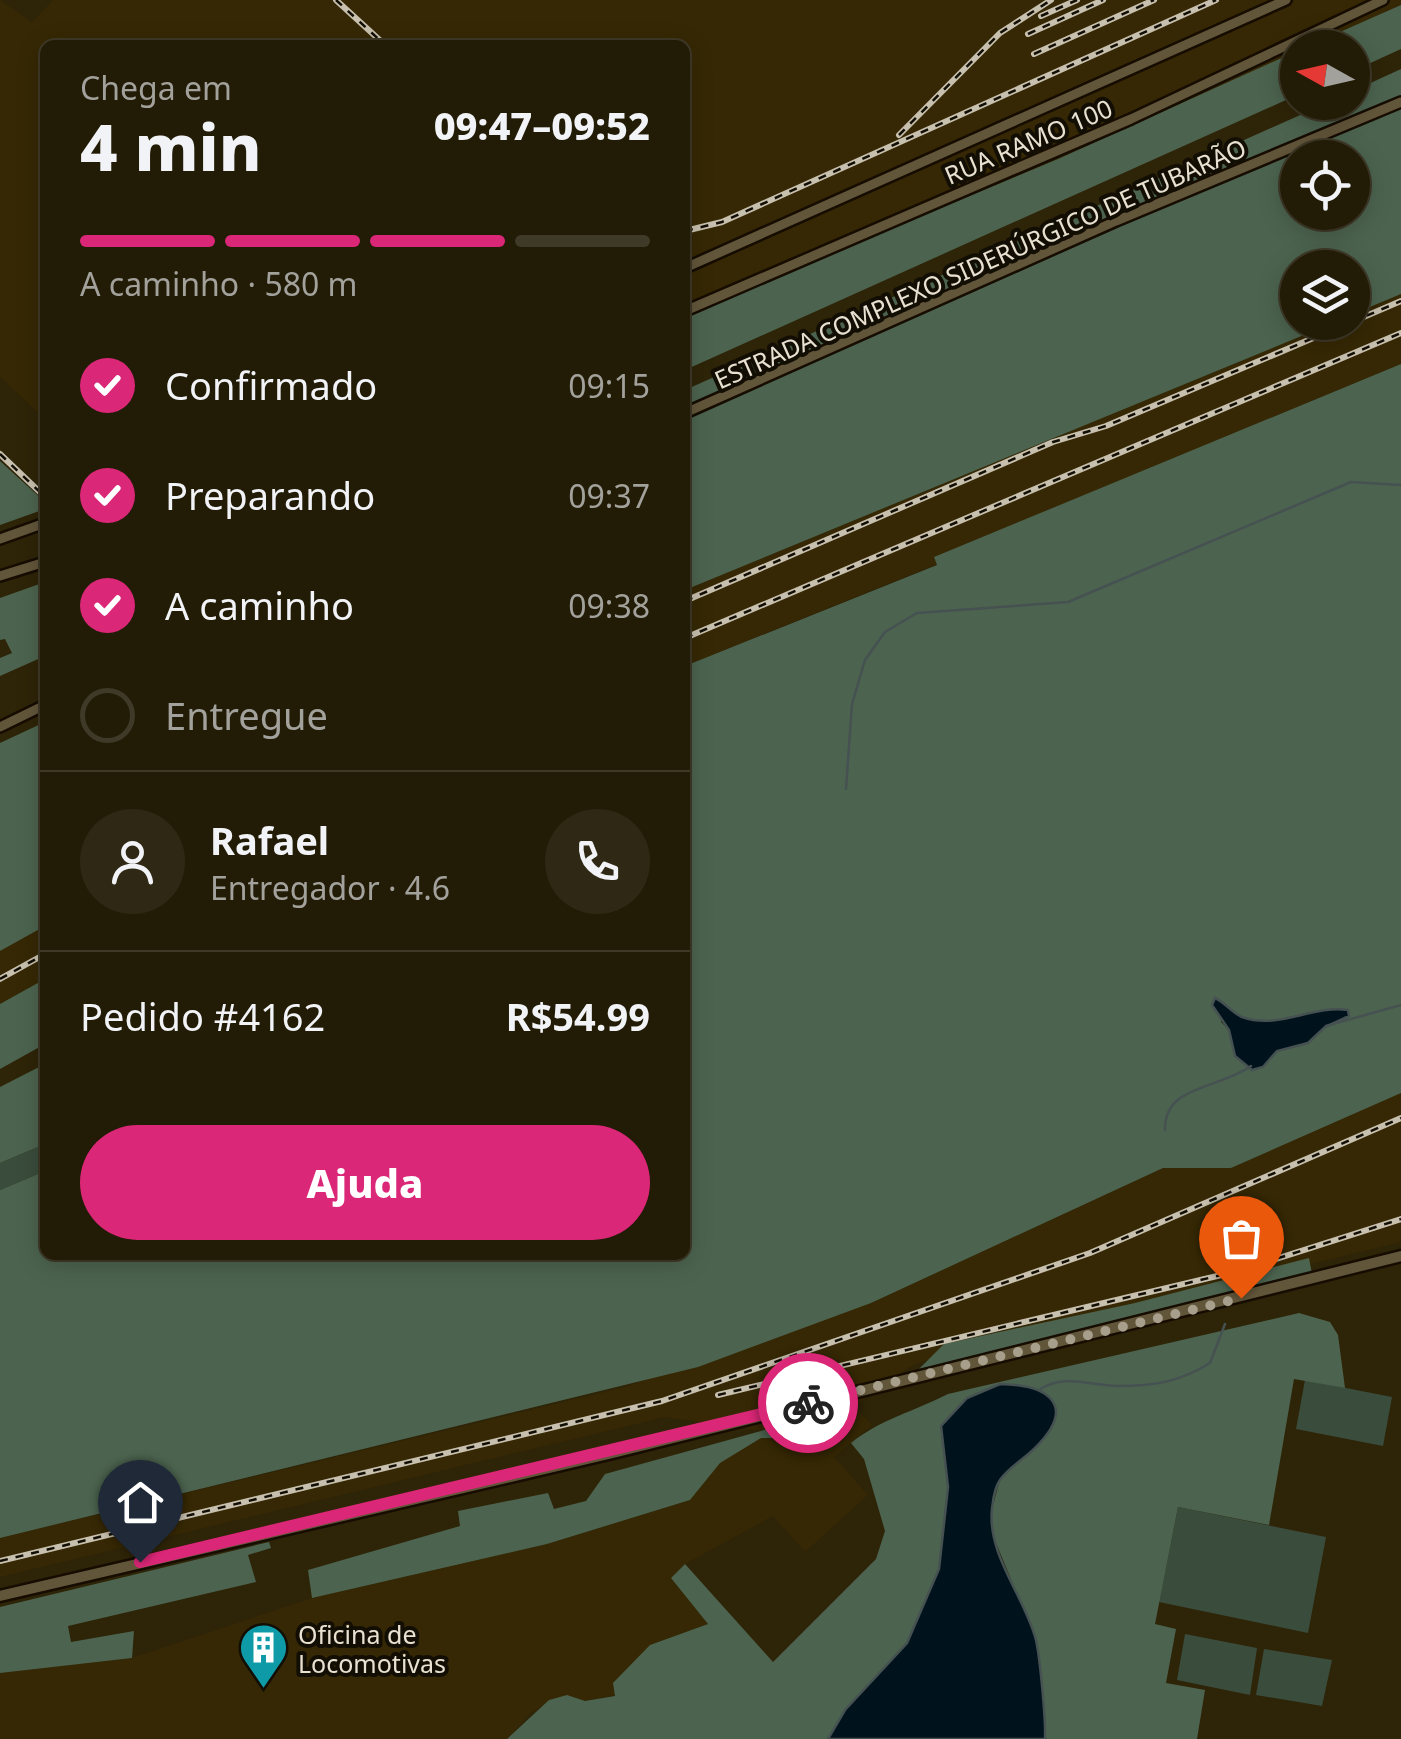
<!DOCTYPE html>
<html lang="pt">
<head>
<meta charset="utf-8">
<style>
  :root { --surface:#221b06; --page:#2e2814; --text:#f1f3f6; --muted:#a2a19b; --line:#3f3928; --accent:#db2777 }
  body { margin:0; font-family:"Noto Sans",sans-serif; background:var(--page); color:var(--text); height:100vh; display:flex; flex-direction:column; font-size:38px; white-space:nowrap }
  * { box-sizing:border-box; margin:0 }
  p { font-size:32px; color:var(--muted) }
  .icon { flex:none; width:55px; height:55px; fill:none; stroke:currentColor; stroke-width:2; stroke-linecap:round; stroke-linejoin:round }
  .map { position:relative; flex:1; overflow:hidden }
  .panel { position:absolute; left:40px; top:40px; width:650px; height:1220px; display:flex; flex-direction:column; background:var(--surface); border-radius:15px; box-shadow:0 5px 25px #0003,0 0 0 2px var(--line) }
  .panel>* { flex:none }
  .needle { width:65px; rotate:278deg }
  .buttons { position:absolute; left:1280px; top:30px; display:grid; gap:20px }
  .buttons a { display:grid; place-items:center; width:90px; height:90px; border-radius:50%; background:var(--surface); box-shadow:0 5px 25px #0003,0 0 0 2px var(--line); font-size:50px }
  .pin { position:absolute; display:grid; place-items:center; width:85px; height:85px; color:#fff; margin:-102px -42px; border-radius:50% 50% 50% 0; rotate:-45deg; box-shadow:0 0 10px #0007 }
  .pin .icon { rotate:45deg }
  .courier { position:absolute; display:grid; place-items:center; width:100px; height:100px; margin:-50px; border:8px solid #db2777; border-radius:50%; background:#fff; color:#222; box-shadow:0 2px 12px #0007 }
  .overview em { font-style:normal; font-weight:800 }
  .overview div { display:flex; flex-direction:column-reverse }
  .overview { display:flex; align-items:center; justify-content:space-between; height:170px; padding:0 40px }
  h1 { font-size:65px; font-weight:800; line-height:75px }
  .bar { display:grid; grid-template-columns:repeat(4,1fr); gap:15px 10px; align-content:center; height:120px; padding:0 40px }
  .bar i { height:12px; border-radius:8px; background:var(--line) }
  .bar .active { background:var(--accent) }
  .bar p { grid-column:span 4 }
  .line { display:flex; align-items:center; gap:25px; padding:0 40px; border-top:2px solid var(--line) }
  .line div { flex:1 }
  .round { display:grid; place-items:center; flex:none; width:105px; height:105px; border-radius:52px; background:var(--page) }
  ol { padding:0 40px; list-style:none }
  li { display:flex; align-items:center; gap:30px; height:110px }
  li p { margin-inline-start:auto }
  li .icon { padding:10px; border-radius:50%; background:var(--accent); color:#fff; stroke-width:4 }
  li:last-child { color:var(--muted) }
  li i { width:55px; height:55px; border:5px solid var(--line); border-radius:50% }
  .button { display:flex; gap:20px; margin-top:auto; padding:20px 40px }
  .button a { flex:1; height:115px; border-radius:60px; background:var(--accent); color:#fff; font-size:40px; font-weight:800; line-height:115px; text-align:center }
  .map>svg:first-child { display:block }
  .built { fill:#362804 }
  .green { fill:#3a4c3c }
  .forest { fill:#4c644f; fill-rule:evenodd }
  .water { fill:#00131c; stroke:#465152; stroke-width:2.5 }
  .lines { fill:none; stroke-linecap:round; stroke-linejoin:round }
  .stream { stroke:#465152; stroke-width:2.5 }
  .minor-casing { stroke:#160c00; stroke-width:14 }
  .tertiary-casing { stroke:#160c00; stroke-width:15 }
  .minor { stroke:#62563a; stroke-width:9 }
  .tertiary { stroke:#62563a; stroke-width:10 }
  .rail-casing { stroke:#c8c0ae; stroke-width:6 }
  .rail { stroke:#120e04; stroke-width:2.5; stroke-dasharray:8; stroke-linecap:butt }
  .done { stroke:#a79f8b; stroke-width:10; stroke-dasharray:0 18 }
  .route { stroke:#db2777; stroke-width:12 }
  .labels { text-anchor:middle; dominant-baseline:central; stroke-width:8; stroke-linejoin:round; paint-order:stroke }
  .street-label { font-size:25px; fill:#e8e1d1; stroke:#120e04 }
  .poi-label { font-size:25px; fill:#e8e1d1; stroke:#120e04; text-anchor:start }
</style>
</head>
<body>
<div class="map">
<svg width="1401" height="1739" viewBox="0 0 1401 1739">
  <rect width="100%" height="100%" fill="#2e2408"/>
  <g class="built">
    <polygon points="0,0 32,22 53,0 1401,0 1401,5 1058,159 685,315 685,45 45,45 45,419 0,377"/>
    <polygon points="1401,294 1401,364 935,557 937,564 685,666 685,590 1333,323 1352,322 1353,314"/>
    <polygon points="45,926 45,979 0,1004 0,951"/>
    <polygon points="1401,1093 1401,1242 936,1356 908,1368 854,1406 872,1425 834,1457 868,1495 805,1552 773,1516 685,1564 671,1578 708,1624 650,1645 615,1695 585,1701 567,1695 532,1712 507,1739 0,1739 0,1673 132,1658 312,1598 547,1544 690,1500 720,1463 761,1438 792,1435 665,1417 0,1577 0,1538 625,1387 871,1303 1163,1168 1231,1168"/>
  </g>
  <g class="green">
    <polygon points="45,1144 45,1171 0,1190 0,1163"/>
    <polygon points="1305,1380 1392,1397 1383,1446 1296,1429"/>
    <polygon points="1178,1507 1326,1537 1308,1633 1159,1602"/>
    <polygon points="1185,1634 1257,1648 1250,1695 1177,1680"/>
    <polygon points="1264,1649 1332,1660 1322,1706 1256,1695"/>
  </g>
  <g class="forest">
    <polygon points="1401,5 1401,49 1353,71 1352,48 1306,47"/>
    <polygon points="1297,51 1297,95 685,370 685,315 1058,159"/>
    <path d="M 1401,69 L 1401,294 L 1353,314 L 1352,268 L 1298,268 L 1298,322 L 1333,323 L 685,590 L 685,390 L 1327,103 L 1352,102 L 1353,91 ZM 1298,158 L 1352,158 L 1352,212 L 1298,212 Z"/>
    <path d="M 1401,364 L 1401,1093 L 1231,1168 L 1163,1168 L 871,1303 L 698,1367 L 0,1538 L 0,1190 L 45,1171 L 45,1255 L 685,1255 L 685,666 L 937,565 L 934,557 ZM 1225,1004 C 1254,1044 1310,1006 1348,1010 L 1349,1015 L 1294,1045 L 1235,1056 L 1229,1030 L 1221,1022 Z"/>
    <polygon points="0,461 45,502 45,509 0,525"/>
    <polygon points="45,582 45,656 0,676 0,658 12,653 5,639 0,640 0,598"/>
    <polygon points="45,722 45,926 0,951 0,743"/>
    <polygon points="45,979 45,1044 0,1069 0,1004"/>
    <polygon points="45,1064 45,1144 0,1163 0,1087"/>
    <polygon points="1309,1258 1313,1279 919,1369 944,1344 1135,1303"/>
    <path d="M 1299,1313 L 1330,1322 L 1338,1335 L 1345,1388 L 1294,1379 L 1269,1525 L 1178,1507 L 1155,1624 L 1176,1629 L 1166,1683 L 1205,1690 L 1197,1739 L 1045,1739 L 1036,1640 L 992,1533 L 991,1513 L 1000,1479 L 1054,1424 L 942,1426 L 948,1487 L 939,1569 L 907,1643 L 845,1710 L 828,1739 L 507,1739 L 549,1700 L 567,1695 L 585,1701 L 615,1696 L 613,1683 L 650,1645 L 708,1624 L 671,1578 L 685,1564 L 773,1662 L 876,1559 L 885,1531 L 864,1459 L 851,1443 C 879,1420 915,1411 948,1394 Z"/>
    <polygon points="850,1398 789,1438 761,1438 720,1463 690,1500 547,1544 312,1598 308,1570 460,1526 458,1511 548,1493 554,1509 586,1501 605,1474 761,1431"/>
    <polygon points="269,1542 271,1548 248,1555 256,1582 68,1626 71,1642 134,1631 132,1658 0,1673 0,1607"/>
  </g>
  <g class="water">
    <path d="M 1215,998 C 1226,1003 1231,1012 1242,1017 C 1280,1030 1311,1005 1348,1010 L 1349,1016 L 1325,1027 L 1308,1043 L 1277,1051 L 1263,1067 L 1252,1070 L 1235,1056 L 1229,1030 L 1212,1005 Z"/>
    <path d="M 1000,1384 C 1050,1385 1078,1406 1034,1449 C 1024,1459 1008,1468 1000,1480 C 994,1488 993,1500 992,1509 C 987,1555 1025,1597 1036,1640 C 1040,1658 1046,1721 1045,1739 L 828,1739 L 845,1710 L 907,1643 L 939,1569 L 948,1487 L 941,1426 L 967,1398 Z"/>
  </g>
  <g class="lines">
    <g class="stream">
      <polyline points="846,789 852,704 865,660 885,632 917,613 1068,602 1351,482 1401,485"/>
      <polyline points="1326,1026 1401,1005"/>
      <path d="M 1165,1130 C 1164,1085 1217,1090 1251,1066"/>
      <path d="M 1039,1390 C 1065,1373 1090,1386 1118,1386 C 1153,1386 1180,1382 1210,1363 L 1225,1324"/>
    </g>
    <defs>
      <g id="minor">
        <polyline points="685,268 1286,0"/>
        <polyline points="685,311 1131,119 1383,0"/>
        <polyline points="685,413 1116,221 1401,102"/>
        <polyline points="0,539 45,523"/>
        <polyline points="0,576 45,562"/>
        <polyline points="0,727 45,705"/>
      </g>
      <polyline id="tertiary" points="0,1596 613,1453 1401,1256"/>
    </defs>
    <use href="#minor" class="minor-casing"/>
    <use href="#tertiary" class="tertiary-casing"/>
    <use href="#minor" class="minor"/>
    <use href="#tertiary" class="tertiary"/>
    <defs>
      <g id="rail">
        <polyline points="336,0 385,45"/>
        <polyline points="1041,16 1077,0"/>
        <polyline points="1028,34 1103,0"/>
        <polyline points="1034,54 1154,0"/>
        <polyline points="899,135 1000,33 1051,0"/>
        <polyline points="685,231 722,222 1216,0"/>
        <polyline points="1352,322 1401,301"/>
        <polyline points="0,454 45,497"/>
        <polyline points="685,601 1053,442 1106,426 1351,322"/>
        <polyline points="685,638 1401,333"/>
        <polyline points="0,979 45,954"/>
        <polyline points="718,1395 1238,1271 1401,1219"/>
        <polyline points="0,1561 662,1401 1090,1253 1401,1118"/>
      </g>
    </defs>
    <use href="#rail" class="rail-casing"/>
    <use href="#rail" class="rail"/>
  </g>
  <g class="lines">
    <polyline class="done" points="808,1403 1241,1298"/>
    <polyline class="route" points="140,1562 808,1403"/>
  </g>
  <defs>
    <symbol id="building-pin" viewBox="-11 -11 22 30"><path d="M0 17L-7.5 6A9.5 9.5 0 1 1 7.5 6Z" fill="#0f9aa8" stroke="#120e04"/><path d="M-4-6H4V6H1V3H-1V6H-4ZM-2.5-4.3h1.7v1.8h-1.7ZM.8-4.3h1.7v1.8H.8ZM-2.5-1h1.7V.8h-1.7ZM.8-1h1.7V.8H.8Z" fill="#fff"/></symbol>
  </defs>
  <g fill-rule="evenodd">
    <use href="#building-pin" x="236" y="1620" width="55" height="75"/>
  </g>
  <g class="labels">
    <g class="street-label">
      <text transform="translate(1028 141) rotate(-23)">RUA RAMO 100</text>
      <text transform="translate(980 263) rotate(-24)">ESTRADA COMPLEXO SIDERÚRGICO DE TUBARÃO</text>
    </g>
    <g class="poi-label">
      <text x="298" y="1634">Oficina de<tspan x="298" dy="29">Locomotivas</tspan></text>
    </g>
  </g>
</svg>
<div class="buttons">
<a><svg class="needle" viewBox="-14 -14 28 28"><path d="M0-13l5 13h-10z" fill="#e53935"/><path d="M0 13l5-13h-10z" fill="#a2a19b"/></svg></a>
<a><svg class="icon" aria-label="locate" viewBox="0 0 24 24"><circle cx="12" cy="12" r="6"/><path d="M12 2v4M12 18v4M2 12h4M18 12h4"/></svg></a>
<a><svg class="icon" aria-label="layers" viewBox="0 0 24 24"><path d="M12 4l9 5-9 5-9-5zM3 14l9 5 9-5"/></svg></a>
</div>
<div class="pin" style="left:1241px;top:1298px;background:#ea580c"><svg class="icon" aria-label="bag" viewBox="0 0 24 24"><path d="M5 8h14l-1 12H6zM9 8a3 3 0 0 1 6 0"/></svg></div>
<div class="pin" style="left:140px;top:1562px;background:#1f2937"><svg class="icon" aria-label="home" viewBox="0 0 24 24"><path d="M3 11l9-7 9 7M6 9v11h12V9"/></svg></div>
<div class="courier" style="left:808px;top:1403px"><svg class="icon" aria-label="bike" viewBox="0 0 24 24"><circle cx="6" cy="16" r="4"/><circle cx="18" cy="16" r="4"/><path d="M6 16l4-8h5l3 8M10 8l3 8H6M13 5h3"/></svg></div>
<section class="panel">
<div class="overview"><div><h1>4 min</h1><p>Chega em</p></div><em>09:47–09:52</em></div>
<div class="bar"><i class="active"></i><i class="active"></i><i class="active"></i><i></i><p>A caminho · 580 m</p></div>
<ol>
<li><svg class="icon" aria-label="check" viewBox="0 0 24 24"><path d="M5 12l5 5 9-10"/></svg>Confirmado<p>09:15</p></li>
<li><svg class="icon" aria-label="check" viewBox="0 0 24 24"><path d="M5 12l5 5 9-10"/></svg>Preparando<p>09:37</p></li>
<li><svg class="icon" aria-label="check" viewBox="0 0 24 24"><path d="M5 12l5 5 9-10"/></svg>A caminho<p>09:38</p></li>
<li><i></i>Entregue</li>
</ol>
<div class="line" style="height:180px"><a class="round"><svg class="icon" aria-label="person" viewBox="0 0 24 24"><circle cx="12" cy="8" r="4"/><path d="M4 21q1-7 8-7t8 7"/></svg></a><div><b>Rafael</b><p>Entregador · 4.6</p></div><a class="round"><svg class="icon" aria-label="phone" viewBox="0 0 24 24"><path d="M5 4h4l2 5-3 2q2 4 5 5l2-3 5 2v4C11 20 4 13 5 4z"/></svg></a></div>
<div class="line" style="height:130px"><div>Pedido #4162</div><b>R$54.99</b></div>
<div class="button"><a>Ajuda</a></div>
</section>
</div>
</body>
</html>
